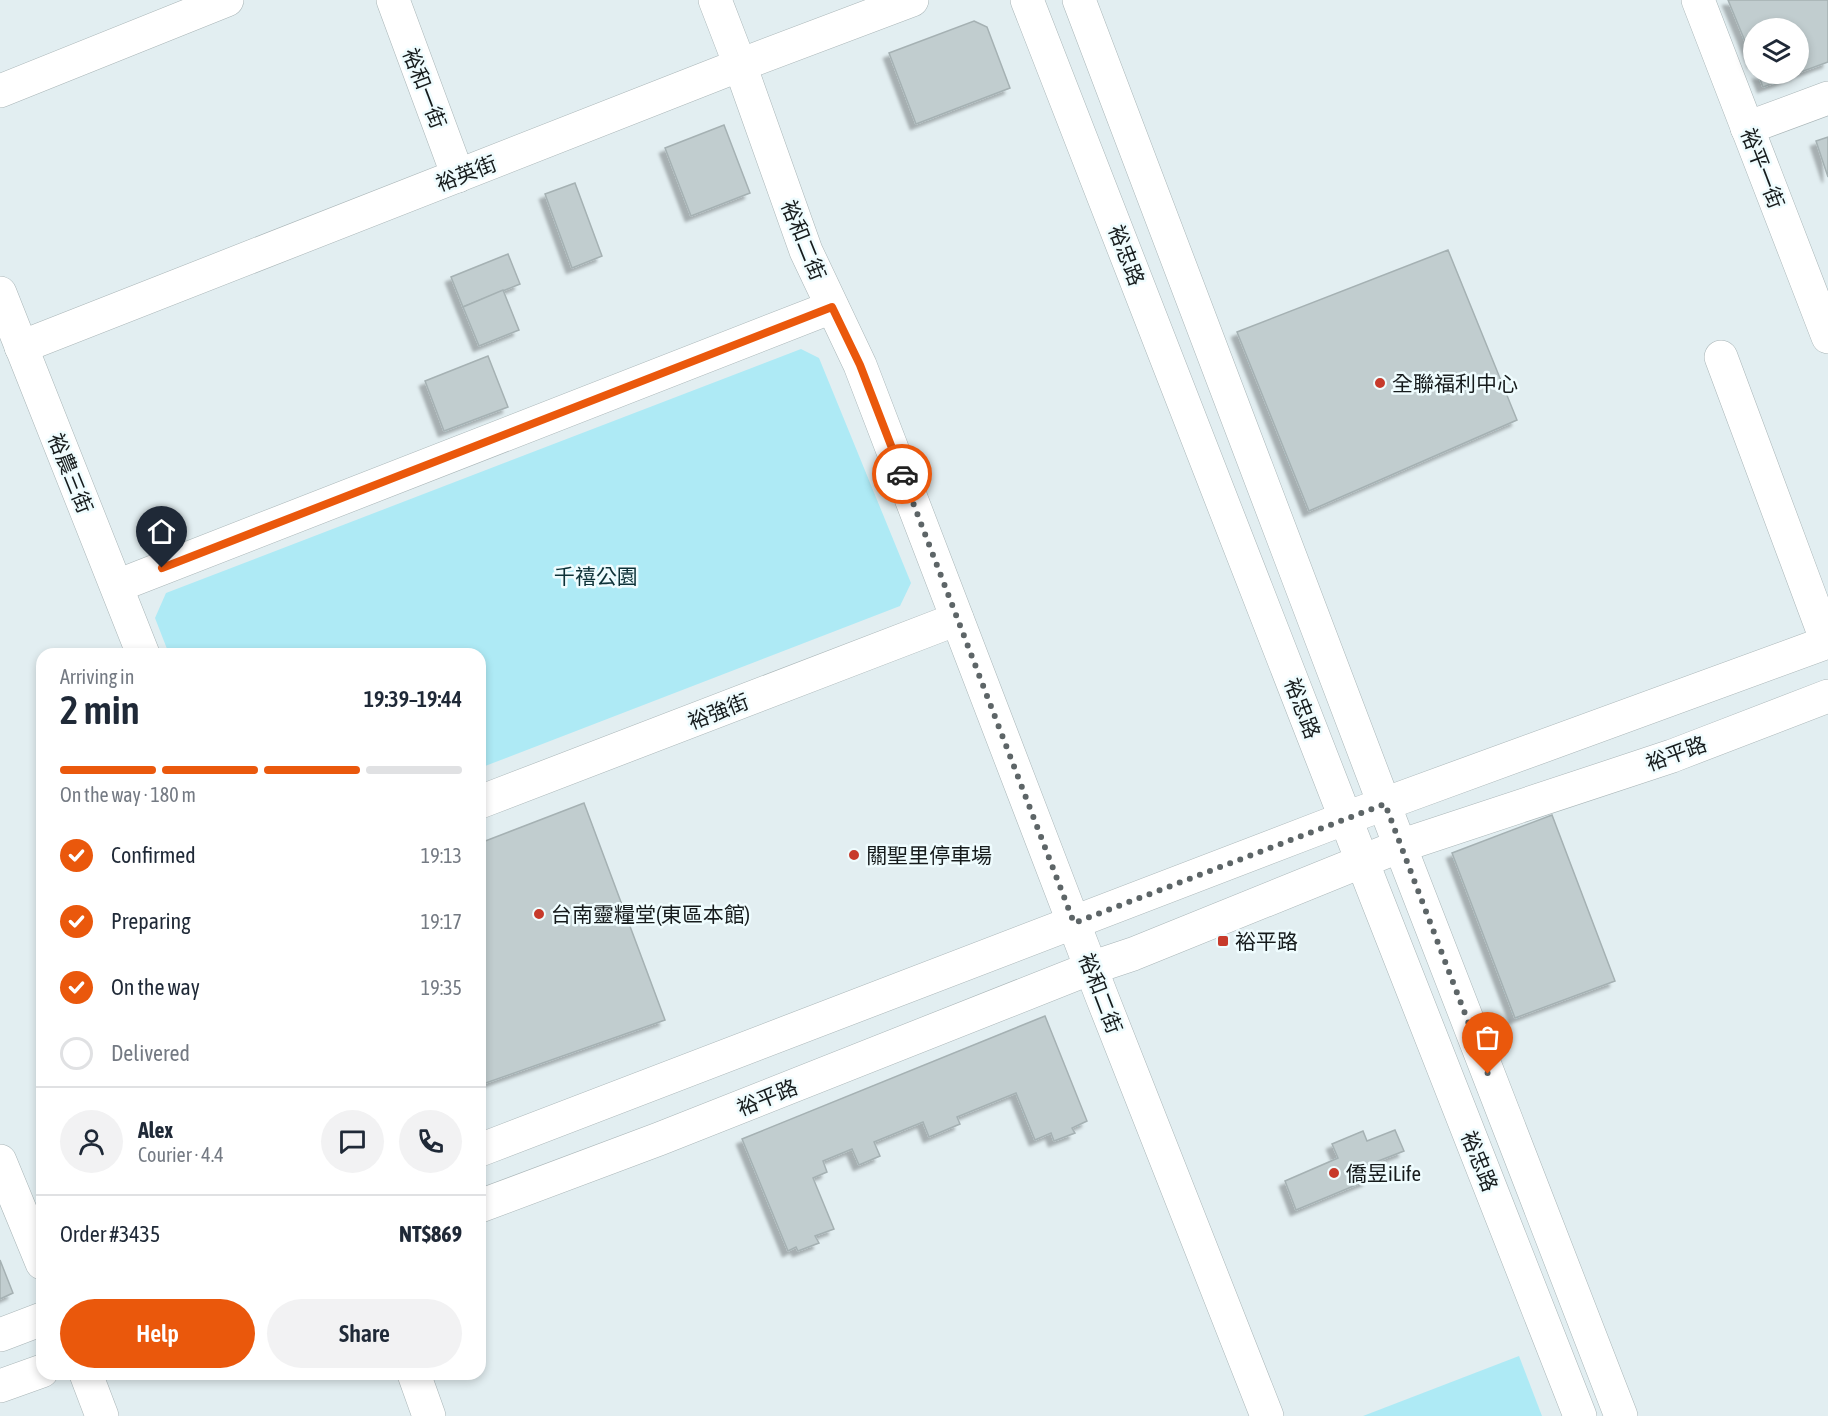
<!DOCTYPE html>
<html lang="en">
<head>
<meta charset="utf-8">
<style>
  :root { --surface:#fff; --page:#f2f2f3; --text:#1f2937; --muted:#747a83; --line:#e0e1e3; --accent:#ea580c }
  body { margin:0; font-family:"Asap Condensed","Noto Sans TC",sans-serif; background:var(--page); color:var(--text); height:100vh; display:flex; flex-direction:column; font-size:22px; white-space:nowrap }
  * { box-sizing:border-box; margin:0 }
  p { font-size:20px; color:var(--muted) }
  .icon { flex:none; width:33px; height:33px; fill:none; stroke:currentColor; stroke-width:2; stroke-linecap:round; stroke-linejoin:round }
  .map { position:relative; flex:1; overflow:hidden }
  .side { position:absolute; left:36px; top:648px; width:450px; height:732px; display:flex; flex-direction:column; background:var(--surface); border-radius:18px; box-shadow:0 3px 9px #0003 }
  .side>* { flex:none }
  .controls { position:absolute; left:1743px; top:18px; display:grid; gap:12px }
  .controls a { display:grid; place-items:center; width:66px; height:66px; border-radius:50%; background:var(--surface); box-shadow:0 3px 9px #0003; font-size:30px }
  .pin { position:absolute; display:grid; place-items:center; width:51px; height:51px; color:#fff; margin:-62px -26px; border-radius:50% 50% 50% 0; rotate:-45deg; box-shadow:0 0 6px #0007 }
  .pin .icon { rotate:45deg }
  .courier { position:absolute; display:grid; place-items:center; width:60px; height:60px; margin:-30px; border:4px solid #ea580c; border-radius:50%; background:#fff; color:#222; box-shadow:0 2px 8px #0007 }
  .headline em { font-style:normal; font-weight:600 }
  .headline div { display:flex; flex-direction:column-reverse }
  .headline { display:flex; align-items:center; justify-content:space-between; height:102px; padding:0 24px }
  h1 { font-size:39px; font-weight:600; line-height:45px }
  .bar { display:grid; grid-template-columns:repeat(4,1fr); gap:9px 6px; align-content:center; height:72px; padding:0 24px }
  .bar i { height:8px; border-radius:4px; background:var(--line) }
  .bar .selected { background:var(--accent) }
  .bar p { grid-column:span 4 }
  .line { display:flex; align-items:center; gap:15px; padding:0 24px; border-top:2px solid var(--line) }
  .line div { flex:1 }
  .round { display:grid; place-items:center; flex:none; width:63px; height:63px; border-radius:32px; background:var(--page) }
  ol { padding:0 24px; list-style:none }
  li { display:flex; align-items:center; gap:18px; height:66px }
  li p { margin-inline-start:auto }
  li .icon { padding:6px; border-radius:50%; background:var(--accent); color:#fff; stroke-width:4 }
  li:last-child { color:var(--muted) }
  li i { width:33px; height:33px; border:3px solid var(--line); border-radius:50% }
  .primary-button { display:flex; gap:12px; margin-top:auto; padding:12px 24px }
  .primary-button a { flex:1; height:69px; border-radius:36px; background:var(--accent); color:#fff; font-size:24px; font-weight:600; line-height:69px; text-align:center }
  .primary-button a+a { background:var(--page); color:var(--text) }
  .map>svg:first-child { display:block }
  .green { fill:#aeeaf5 }
  .building { fill:#c1cdcf; stroke:#a5b1b3; stroke-width:1.5; filter:url(#shadow) }
  .lines { fill:none; stroke-linecap:round; stroke-linejoin:round }
  .minor-casing { stroke:#a9b5b7; stroke-width:34 }
  .minor { stroke:#fff; stroke-width:33 }
  .done { stroke:#5d6567; stroke-width:6; stroke-dasharray:0 10.8 }
  .route { stroke:#ea580c; stroke-width:8 }
  .poi-dot { fill:#c73a2b; stroke:#effcfe; stroke-width:2 }
  .labels { text-anchor:middle; dominant-baseline:central; stroke-width:5; stroke-linejoin:round; paint-order:stroke }
  .street-label { font-size:21px; fill:#161b1c; stroke:#effcfe }
  .poi-label { font-size:21px; fill:#161b1c; stroke:#effcfe; text-anchor:start }
  .park-label { font-size:21px; fill:#0e3238; stroke:#effcfe }
</style>
</head>
<body>
<div class="map">
<svg width="1828" height="1416" viewBox="0 0 1828 1416">
  <defs>
    <filter id="shadow"><feDropShadow dx="-5.5" dy="5.5" stdDeviation="1.5" flood-color="#0004"/></filter>
  </defs>
  <rect width="100%" height="100%" fill="#e2eef1"/>
  <g class="green">
    <polygon points="801,349 819,358 911,583 900,606 480,768 480,654 169,654 155,618 166,593"/>
    <polygon points="1519,1356 1542,1416 1363,1416"/>
  </g>
  <g class="building">
    <polygon points="1728,0 1828,0 1828,62 1798,73 1798,28 1754,28 1754,63"/>
    <polygon points="974,21 987,27 1010,88 916,124 889,53"/>
    <polygon points="1758,74 1798,74 1763,87"/>
    <polygon points="724,125 750,193 691,216 665,148"/>
    <polygon points="1828,137 1828,177 1816,141"/>
    <polygon points="575,183 602,256 572,268 545,194"/>
    <polygon points="1448,250 1517,420 1309,511 1237,332"/>
    <polygon points="508,254 520,284 463,307 451,277"/>
    <polygon points="503,290 519,330 479,346 463,307"/>
    <polygon points="488,356 508,407 444,431 425,381"/>
    <polygon points="584,803 665,1020 480,1085 480,843"/>
    <polygon points="1552,815 1615,981 1515,1018 1452,853"/>
    <polygon points="1045,1016 1087,1121 1072,1128 1075,1133 1054,1141 1051,1133 1035,1140 1016,1093 957,1117 960,1124 929,1137 923,1122 874,1142 880,1156 859,1165 852,1149 823,1161 827,1172 813,1178 834,1229 815,1236 819,1243 798,1251 796,1247 788,1251 742,1139"/>
    <polygon points="1395,1130 1404,1151 1363,1167 1368,1180 1296,1210 1285,1181 1338,1158 1332,1144 1363,1131 1367,1141"/>
    <polygon points="0,1260 13,1293 0,1299"/>
  </g>
  <g class="lines">
    <defs>
      <g id="minor">
        <polyline points="393,0 458,176"/>
        <polyline points="715,0 740,65 806,251 860,365 1102,997 1267,1416"/>
        <polyline points="1027,0 1373,889 1580,1416"/>
        <polyline points="1079,0 1400,846 1621,1416"/>
        <polyline points="1698,0 1828,337"/>
        <polyline points="0,91 227,0"/>
        <polyline points="1747,128 1828,98"/>
        <polyline points="0,293 143,654"/>
        <polyline points="21,347 740,65 912,0"/>
        <polyline points="1721,357 1827,642"/>
        <polyline points="117,586 832,307"/>
        <polyline points="480,802 957,619"/>
        <polyline points="480,1150 1346,818 1828,642"/>
        <polyline points="0,1161 42,1263"/>
        <polyline points="480,1206 659,1139 1091,968 1133,954 1400,846 1672,756 1828,696"/>
        <polyline points="0,1335 42,1319"/>
        <polyline points="86,1374 102,1416"/>
        <polyline points="414,1374 429,1416"/>
        <polyline points="0,1386 42,1371"/>
      </g>
    </defs>
    <use href="#minor" class="minor-casing"/>
    <use href="#minor" class="minor"/>
  </g>
  <g class="lines">
    <polyline class="done" points="902,474 1074,923 1385,804 1488,1074"/>
    <polyline class="route" points="162,568 832,307 860,365 902,474"/>
  </g>
  <g class="poi-dot">
    <circle cx="1380" cy="383" r="6"/>
    <circle cx="854" cy="855" r="6"/>
    <circle cx="539" cy="914" r="6"/>
    <rect x="1217" y="935" width="12" height="12" rx="3"/>
    <circle cx="1334" cy="1173" r="6"/>
  </g>
  <g class="labels">
    <g class="street-label">
      <text transform="translate(425 88) rotate(69)">裕和一街</text>
      <text transform="translate(1763 168) rotate(69)">裕平一街</text>
      <text transform="translate(466 173) rotate(-21)">裕英街</text>
      <text transform="translate(804 240) rotate(68)">裕和二街</text>
      <text transform="translate(1127 255) rotate(69)">裕忠路</text>
      <text transform="translate(71 473) rotate(68)">裕農三街</text>
      <text transform="translate(1303 708) rotate(69)">裕忠路</text>
      <text transform="translate(718 711) rotate(-21)">裕強街</text>
      <text transform="translate(1676 753) rotate(-20)">裕平路</text>
      <text transform="translate(1101 993) rotate(69)">裕和二街</text>
      <text transform="translate(767 1097) rotate(-22)">裕平路</text>
      <text transform="translate(1480 1161) rotate(68)">裕忠路</text>
    </g>
    <g class="poi-label">
      <text x="1392" y="383">全聯福利中心</text>
      <text x="866" y="855">關聖里停車場</text>
      <text x="551" y="914">台南靈糧堂(東區本館)</text>
      <text x="1235" y="941">裕平路</text>
      <text x="1346" y="1173">僑昱iLife</text>
    </g>
    <g class="park-label">
      <text x="596" y="576">千禧公園</text>
    </g>
  </g>
</svg>
<div class="controls">
<a><svg class="icon" aria-label="layers" viewBox="0 0 24 24"><path d="M12 4l9 5-9 5-9-5zM3 14l9 5 9-5"/></svg></a>
</div>
<div class="pin" style="left:1488px;top:1074px;background:#ea580c"><svg class="icon" aria-label="bag" viewBox="0 0 24 24"><path d="M5 8h14l-1 12H6zM9 8a3 3 0 0 1 6 0"/></svg></div>
<div class="pin" style="left:162px;top:568px;background:#1f2937"><svg class="icon" aria-label="home" viewBox="0 0 24 24"><path d="M3 11l9-7 9 7M6 9v11h12V9"/></svg></div>
<div class="courier" style="left:902px;top:474px"><svg class="icon" aria-label="car" viewBox="0 0 24 24"><path d="M5 17H2v-5l4-1 3-4h7l3 4 3 1v5h-3M9 17h6M6 11h13"/><circle cx="7" cy="17" r="2"/><circle cx="17" cy="17" r="2"/></svg></div>
<section class="side">
<div class="headline"><div><h1>2 min</h1><p>Arriving in</p></div><em>19:39–19:44</em></div>
<div class="bar"><i class="selected"></i><i class="selected"></i><i class="selected"></i><i></i><p>On the way · 180 m</p></div>
<ol>
<li><svg class="icon" aria-label="check" viewBox="0 0 24 24"><path d="M5 12l5 5 9-10"/></svg>Confirmed<p>19:13</p></li>
<li><svg class="icon" aria-label="check" viewBox="0 0 24 24"><path d="M5 12l5 5 9-10"/></svg>Preparing<p>19:17</p></li>
<li><svg class="icon" aria-label="check" viewBox="0 0 24 24"><path d="M5 12l5 5 9-10"/></svg>On the way<p>19:35</p></li>
<li><i></i>Delivered</li>
</ol>
<div class="line" style="height:108px"><a class="round"><svg class="icon" aria-label="person" viewBox="0 0 24 24"><circle cx="12" cy="8" r="4"/><path d="M4 21q1-7 8-7t8 7"/></svg></a><div><b>Alex</b><p>Courier · 4.4</p></div><a class="round"><svg class="icon" aria-label="chat" viewBox="0 0 24 24"><path d="M4 5h16v11H9l-5 4z"/></svg></a><a class="round"><svg class="icon" aria-label="phone" viewBox="0 0 24 24"><path d="M5 4h4l2 5-3 2q2 4 5 5l2-3 5 2v4C11 20 4 13 5 4z"/></svg></a></div>
<div class="line" style="height:78px"><div>Order #3435</div><b>NT$869</b></div>
<div class="primary-button"><a>Help</a><a>Share</a></div>
</section>
</div>
</body>
</html>
